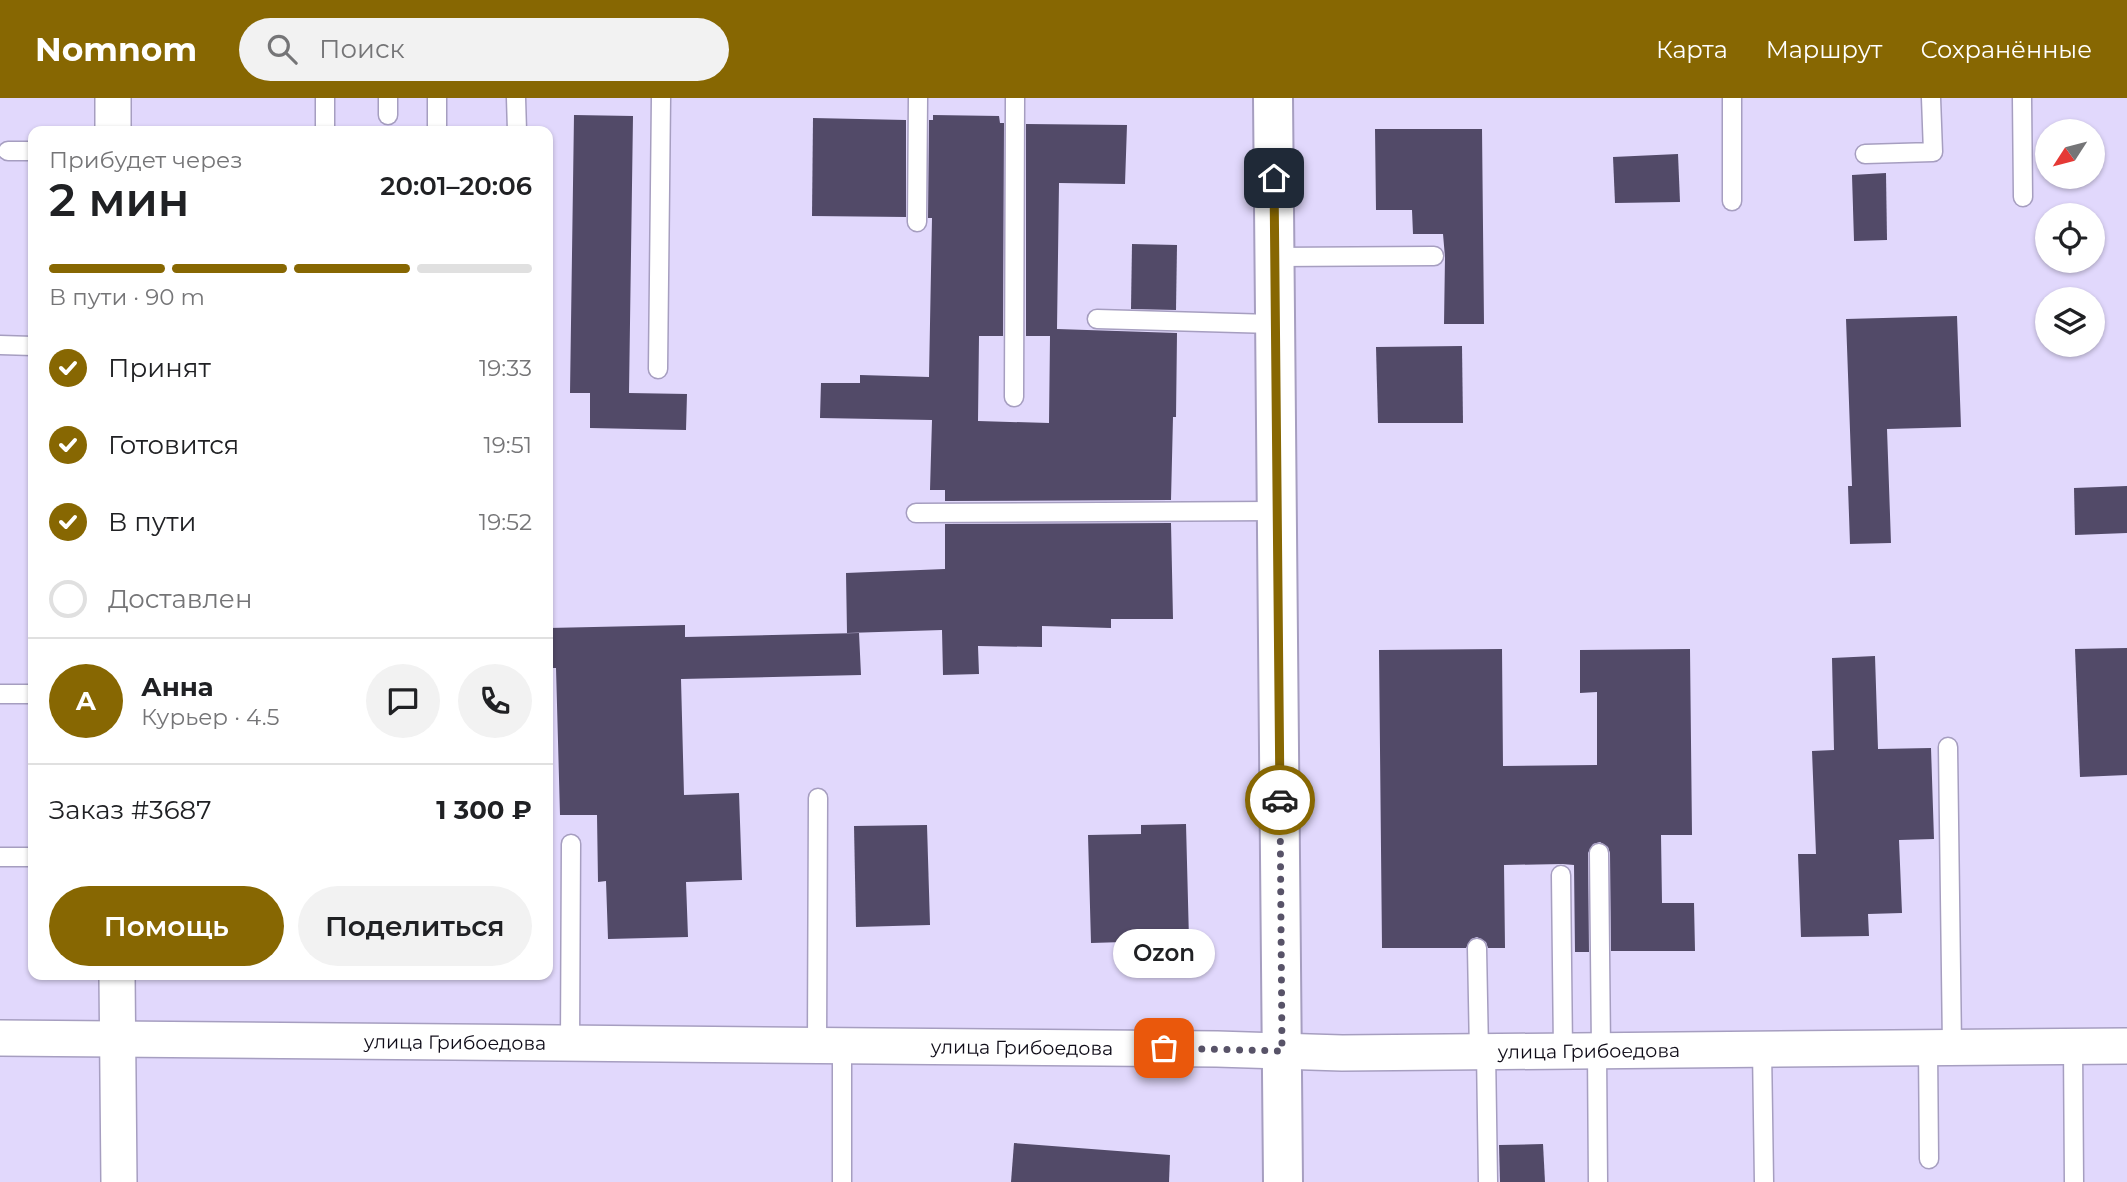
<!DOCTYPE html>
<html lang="ru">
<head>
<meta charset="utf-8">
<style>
  :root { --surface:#fff; --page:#f2f2f2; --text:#202124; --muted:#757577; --line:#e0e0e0; --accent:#876702 }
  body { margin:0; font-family:Montserrat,sans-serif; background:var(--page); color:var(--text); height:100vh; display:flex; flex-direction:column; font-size:26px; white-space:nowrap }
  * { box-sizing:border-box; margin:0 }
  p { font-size:23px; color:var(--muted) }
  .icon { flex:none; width:38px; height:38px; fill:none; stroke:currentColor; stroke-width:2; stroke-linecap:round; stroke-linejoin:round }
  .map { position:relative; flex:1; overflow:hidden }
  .sheet { position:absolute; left:28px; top:28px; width:525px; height:854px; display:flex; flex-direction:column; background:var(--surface); border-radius:14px; box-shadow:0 2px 5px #0004 }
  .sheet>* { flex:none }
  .needle { width:46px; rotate:234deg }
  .fabs { position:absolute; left:2035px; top:21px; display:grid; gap:14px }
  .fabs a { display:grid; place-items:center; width:70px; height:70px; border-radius:50%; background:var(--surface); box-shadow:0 2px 5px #0004; font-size:35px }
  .pin { position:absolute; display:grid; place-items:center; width:60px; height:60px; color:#fff; margin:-30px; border-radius:14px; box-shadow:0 4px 10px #0006 }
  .courier { position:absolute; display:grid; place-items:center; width:70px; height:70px; margin:-35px; border:5px solid #876702; border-radius:50%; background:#fff; color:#222; box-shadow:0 2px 9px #0007 }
  .bubble { position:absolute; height:49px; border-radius:24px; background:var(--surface); box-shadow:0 2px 5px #0004; font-size:23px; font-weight:600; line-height:49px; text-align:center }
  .summary em { font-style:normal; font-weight:600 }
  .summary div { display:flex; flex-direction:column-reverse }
  .summary { display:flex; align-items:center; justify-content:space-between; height:119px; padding:0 21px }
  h1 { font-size:46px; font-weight:600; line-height:52px }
  .bar { display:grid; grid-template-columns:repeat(4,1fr); gap:10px 7px; align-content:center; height:84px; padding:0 21px }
  .bar i { height:9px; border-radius:5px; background:var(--line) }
  .bar .current { background:var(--accent) }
  .bar p { grid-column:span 4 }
  .line { display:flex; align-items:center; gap:18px; padding:0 21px; border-top:2px solid var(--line) }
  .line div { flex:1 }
  .round { display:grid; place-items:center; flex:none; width:74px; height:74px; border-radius:37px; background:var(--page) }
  ol { padding:0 21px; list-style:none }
  li { display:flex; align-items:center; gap:21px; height:77px }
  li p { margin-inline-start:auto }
  li .icon { padding:7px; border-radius:50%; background:var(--accent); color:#fff; stroke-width:4 }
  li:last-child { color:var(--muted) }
  li i { width:38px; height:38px; border:4px solid var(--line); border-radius:50% }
  .button { display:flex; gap:14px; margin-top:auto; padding:14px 21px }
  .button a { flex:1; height:80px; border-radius:42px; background:var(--accent); color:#fff; font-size:28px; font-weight:600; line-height:80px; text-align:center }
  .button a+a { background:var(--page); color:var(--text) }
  header { display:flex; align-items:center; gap:42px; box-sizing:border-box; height:98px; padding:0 35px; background:var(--accent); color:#fff }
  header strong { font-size:33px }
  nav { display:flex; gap:38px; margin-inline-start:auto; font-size:24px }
  .search { width:490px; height:63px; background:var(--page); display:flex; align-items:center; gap:18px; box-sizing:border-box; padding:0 24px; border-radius:38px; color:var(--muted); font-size:26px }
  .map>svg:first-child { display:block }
  .building { fill:#524a68 }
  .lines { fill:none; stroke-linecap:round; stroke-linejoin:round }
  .lane-casing { stroke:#a69ec0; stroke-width:21 }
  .street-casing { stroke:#a69ec0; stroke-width:38 }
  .secondary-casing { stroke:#a69ec0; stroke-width:42 }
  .lane { stroke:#fff; stroke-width:18 }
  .street { stroke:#fff; stroke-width:35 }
  .secondary { stroke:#fff; stroke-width:38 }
  .done { stroke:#585368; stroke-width:7; stroke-dasharray:0 12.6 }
  .route { stroke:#876702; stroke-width:9 }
  .labels { text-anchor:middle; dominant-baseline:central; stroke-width:7; stroke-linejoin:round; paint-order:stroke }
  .street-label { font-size:19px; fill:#0f0c18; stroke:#ede7fd }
</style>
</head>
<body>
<header>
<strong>Nomnom</strong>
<div class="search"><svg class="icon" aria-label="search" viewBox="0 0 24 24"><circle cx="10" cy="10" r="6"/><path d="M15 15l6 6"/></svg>Поиск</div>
<nav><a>Карта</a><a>Маршрут</a><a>Сохранённые</a></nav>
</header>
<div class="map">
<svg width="2127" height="1084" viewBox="0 0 2127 1084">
  <rect width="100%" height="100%" fill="#e1d8fc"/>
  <g class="building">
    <polygon points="574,17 633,18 629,295 687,296 686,332 590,330 590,295 570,295"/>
    <polygon points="933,17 999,18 1000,25 1004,25 1003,238 979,238 978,323 1049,325 1050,238 1026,238 1026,26 1127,27 1125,86 1059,85 1057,231 1177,235 1176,319 1173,319 1171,402 945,403 945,392 930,392 932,322 820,320 821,285 860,285 860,277 929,279 932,120 928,120 929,22 933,22"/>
    <polygon points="813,20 906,22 906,119 812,118"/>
    <polygon points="1375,31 1482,31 1484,226 1444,226 1445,159 1443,136 1413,136 1412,112 1376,112"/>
    <polygon points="1678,56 1680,104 1615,105 1613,59"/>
    <polygon points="1886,75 1887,142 1854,143 1852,77"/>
    <polygon points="1132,146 1177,147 1176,212 1131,211"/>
    <polygon points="1957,218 1961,329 1887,331 1891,445 1850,446 1848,388 1852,388 1846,221"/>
    <polygon points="1462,248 1463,325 1378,325 1376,249"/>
    <polygon points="2127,388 2127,435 2075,437 2074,390"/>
    <polygon points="1171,425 1173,521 1111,521 1111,530 1042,528 1042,549 978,548 979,576 943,577 942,532 847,535 846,475 945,471 945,426"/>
    <polygon points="685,527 685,539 859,535 861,577 681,581 684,697 739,695 742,782 686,784 688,839 608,841 606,783 598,784 597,717 560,717 556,570 548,570 548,530"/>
    <polygon points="2127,550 2127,677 2080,679 2075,551"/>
    <polygon points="1502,551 1503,668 1597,667 1597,594 1580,595 1580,552 1690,551 1692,737 1661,737 1662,805 1694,805 1695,853 1611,853 1610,755 1608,749 1600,744 1593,746 1588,755 1589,854 1575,854 1574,767 1562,766 1504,767 1505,850 1488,850 1486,844 1477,839 1471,841 1466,850 1382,850 1379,552"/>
    <polygon points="1875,558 1878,651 1931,650 1934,741 1899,742 1902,815 1868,816 1869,838 1801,839 1798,756 1816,756 1812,653 1834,652 1832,560"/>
    <polygon points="1186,726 1189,842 1091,845 1088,737 1141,736 1141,727"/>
    <polygon points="927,727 930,827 856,829 854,728"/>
    <polygon points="1014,1045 1170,1057 1169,1084 1011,1084"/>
    <polygon points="1543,1046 1545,1084 1500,1084 1499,1047"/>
  </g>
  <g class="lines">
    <defs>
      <g id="lane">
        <polyline points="516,0 517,33"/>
        <polyline points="1732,0 1732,103"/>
        <polyline points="2022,0 2023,99"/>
        <polyline points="388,17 388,0"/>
        <polyline points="325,33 325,0"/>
        <polyline points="437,33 437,0"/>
        <polyline points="8,53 33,53"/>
        <polyline points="1865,56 1933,54 1931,0"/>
        <polyline points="917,124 918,0"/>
        <polyline points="1275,159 1434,158"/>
        <polyline points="1097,221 1276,226"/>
        <polyline points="0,247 33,248"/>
        <polyline points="658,271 661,0"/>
        <polyline points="1014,299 1015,0"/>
        <polyline points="916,415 1277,413"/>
        <polyline points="0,596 33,596"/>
        <polyline points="1948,649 1952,949"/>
        <polyline points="1599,755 1601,952"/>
        <polyline points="0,759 33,759"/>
        <polyline points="1561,777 1563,953"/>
        <polyline points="1477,850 1479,954"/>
        <polyline points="570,946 571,746"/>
        <polyline points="817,947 818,700"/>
        <polyline points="2073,948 2074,1084"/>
        <polyline points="1928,950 1929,1061"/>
        <polyline points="1762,951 1764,1084"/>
        <polyline points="1486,953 1488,1084"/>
        <polyline points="1597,953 1598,1084"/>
        <polyline points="842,1084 842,947"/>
      </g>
      <g id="street">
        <polyline points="113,0 113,33"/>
        <polyline points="117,877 119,1084"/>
        <path id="s1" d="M 0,940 L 1217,951 L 1342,955 L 2127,948"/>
      </g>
      <polyline id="secondary" points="1273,0 1283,1084"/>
    </defs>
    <use href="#lane" class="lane-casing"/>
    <use href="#street" class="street-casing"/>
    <use href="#secondary" class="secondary-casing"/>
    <use href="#lane" class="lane"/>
    <use href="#street" class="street"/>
    <use href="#secondary" class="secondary"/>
  </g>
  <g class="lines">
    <polyline class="done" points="1164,950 1282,953 1280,702"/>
    <polyline class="route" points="1274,80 1280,702"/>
  </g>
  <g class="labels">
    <g class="street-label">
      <text stroke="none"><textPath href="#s1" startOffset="455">улица Грибоедова</textPath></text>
      <text stroke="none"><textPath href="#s1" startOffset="1022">улица Грибоедова</textPath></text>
      <text stroke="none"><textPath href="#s1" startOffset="1589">улица Грибоедова</textPath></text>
    </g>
  </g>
</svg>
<div class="fabs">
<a><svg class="needle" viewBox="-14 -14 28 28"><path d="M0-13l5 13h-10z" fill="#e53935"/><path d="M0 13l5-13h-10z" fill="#757577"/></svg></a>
<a><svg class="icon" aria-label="locate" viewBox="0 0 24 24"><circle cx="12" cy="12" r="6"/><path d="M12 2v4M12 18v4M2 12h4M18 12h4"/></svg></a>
<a><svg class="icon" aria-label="layers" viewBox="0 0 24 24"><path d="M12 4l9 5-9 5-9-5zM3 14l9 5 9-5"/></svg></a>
</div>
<div class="pin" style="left:1164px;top:950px;background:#ea580c"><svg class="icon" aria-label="bag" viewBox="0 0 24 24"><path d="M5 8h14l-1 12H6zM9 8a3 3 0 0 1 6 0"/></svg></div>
<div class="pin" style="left:1274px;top:80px;background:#1f2937"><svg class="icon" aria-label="home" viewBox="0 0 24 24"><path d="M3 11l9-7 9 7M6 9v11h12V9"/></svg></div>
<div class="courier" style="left:1280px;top:702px"><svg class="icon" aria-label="car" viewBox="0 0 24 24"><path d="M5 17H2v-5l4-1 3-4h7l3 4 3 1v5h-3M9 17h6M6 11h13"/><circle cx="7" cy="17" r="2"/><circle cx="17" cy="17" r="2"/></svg></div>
<div class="bubble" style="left:1113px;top:831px;width:102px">Ozon</div>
<section class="sheet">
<div class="summary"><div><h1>2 мин</h1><p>Прибудет через</p></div><em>20:01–20:06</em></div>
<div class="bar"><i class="current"></i><i class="current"></i><i class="current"></i><i></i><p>В пути · 90 m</p></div>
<ol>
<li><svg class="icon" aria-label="check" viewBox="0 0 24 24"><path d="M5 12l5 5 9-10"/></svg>Принят<p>19:33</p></li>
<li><svg class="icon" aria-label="check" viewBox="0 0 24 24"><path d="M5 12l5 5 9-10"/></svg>Готовится<p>19:51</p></li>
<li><svg class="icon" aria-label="check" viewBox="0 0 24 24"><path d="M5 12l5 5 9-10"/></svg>В пути<p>19:52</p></li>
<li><i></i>Доставлен</li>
</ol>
<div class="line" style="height:126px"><b class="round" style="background:var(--accent);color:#fff">А</b><div><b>Анна</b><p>Курьер · 4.5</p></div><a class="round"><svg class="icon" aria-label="chat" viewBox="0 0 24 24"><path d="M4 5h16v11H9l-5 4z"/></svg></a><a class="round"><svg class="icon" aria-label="phone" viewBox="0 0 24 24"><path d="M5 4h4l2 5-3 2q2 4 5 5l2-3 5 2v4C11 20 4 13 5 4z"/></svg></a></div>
<div class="line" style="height:91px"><div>Заказ #3687</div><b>1 300 ₽</b></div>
<div class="button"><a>Помощь</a><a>Поделиться</a></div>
</section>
</div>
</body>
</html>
